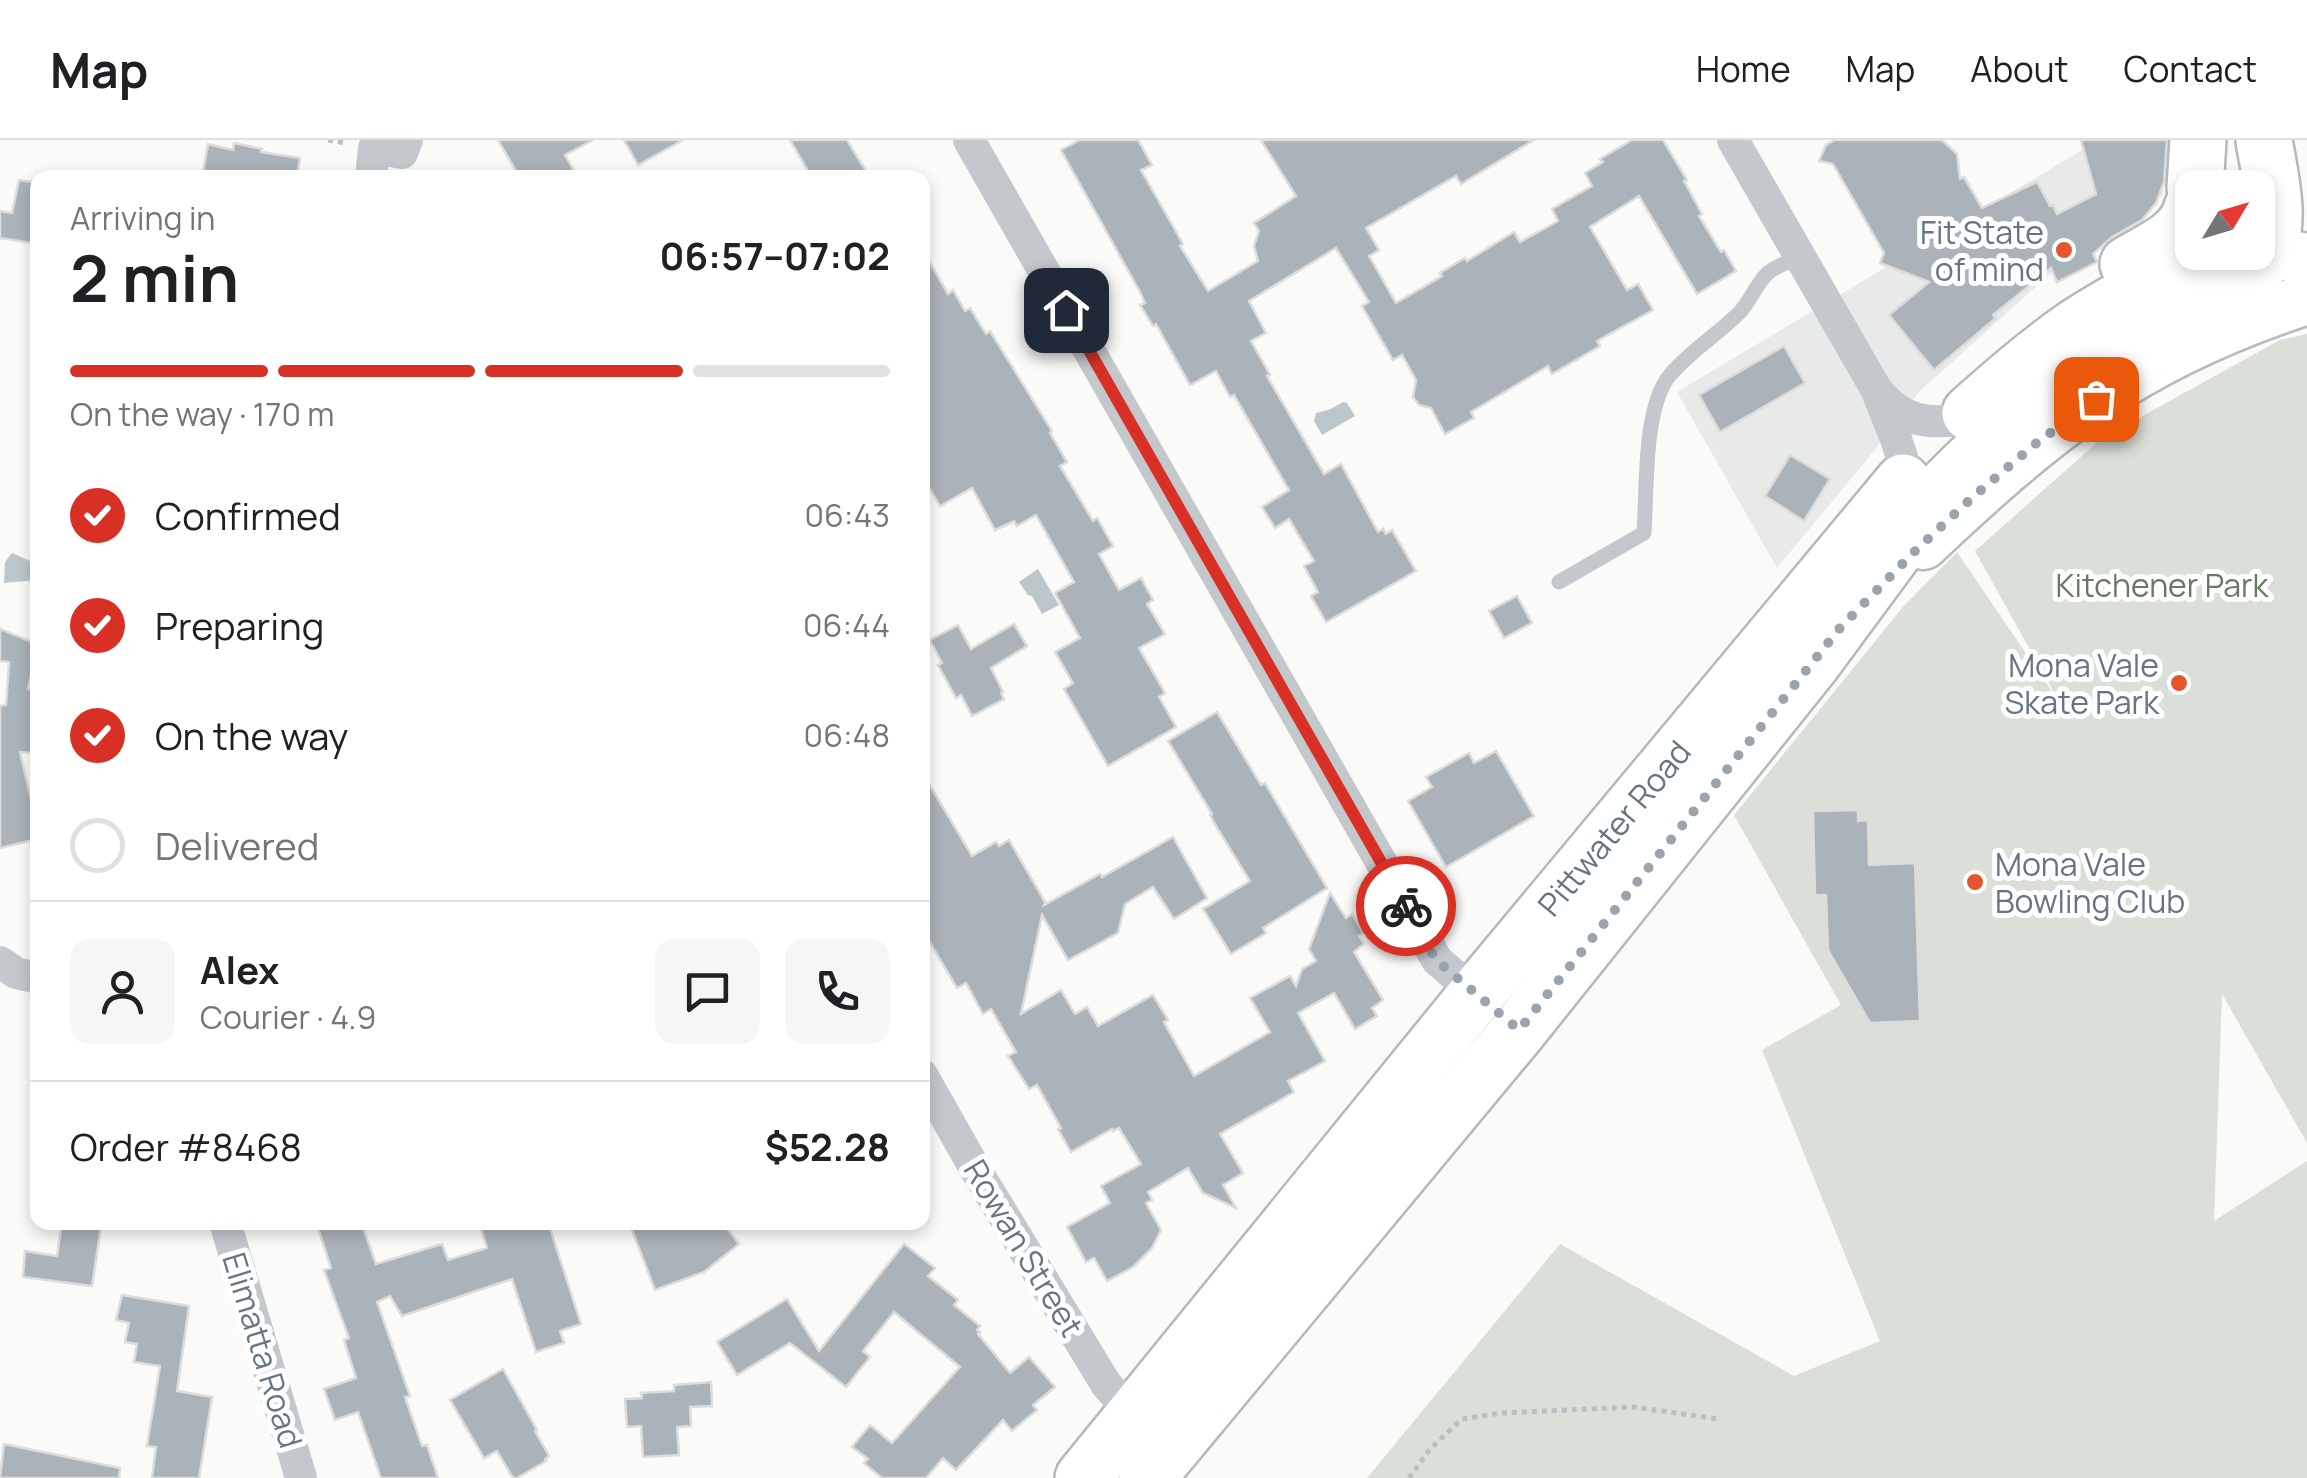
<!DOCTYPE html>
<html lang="en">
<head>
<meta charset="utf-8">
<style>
  :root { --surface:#fff; --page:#f6f6f6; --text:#202124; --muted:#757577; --line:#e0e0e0; --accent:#d93025 }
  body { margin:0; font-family:Manrope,sans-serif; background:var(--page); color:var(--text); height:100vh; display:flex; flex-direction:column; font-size:38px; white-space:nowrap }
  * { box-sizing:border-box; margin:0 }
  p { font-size:32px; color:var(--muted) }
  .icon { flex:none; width:55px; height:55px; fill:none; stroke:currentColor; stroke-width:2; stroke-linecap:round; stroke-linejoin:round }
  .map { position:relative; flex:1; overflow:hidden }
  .drawer { position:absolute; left:30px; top:30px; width:900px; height:1060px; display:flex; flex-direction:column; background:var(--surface); border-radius:20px; box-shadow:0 5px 15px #0003 }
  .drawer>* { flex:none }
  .needle { width:65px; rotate:52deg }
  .fabs { position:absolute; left:2175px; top:30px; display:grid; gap:20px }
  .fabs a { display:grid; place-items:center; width:100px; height:100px; border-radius:20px; background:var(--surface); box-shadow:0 5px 15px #0003; font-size:50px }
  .pin { position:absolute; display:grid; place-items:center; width:85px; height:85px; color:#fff; margin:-42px; border-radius:20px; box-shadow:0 5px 15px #0006 }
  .courier { position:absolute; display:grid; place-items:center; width:100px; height:100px; margin:-50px; border:8px solid #d93025; border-radius:50%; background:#fff; color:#222; box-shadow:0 2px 12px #0007 }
  .summary em { font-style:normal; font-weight:700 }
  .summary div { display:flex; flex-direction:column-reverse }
  .summary { display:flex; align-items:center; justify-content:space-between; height:170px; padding:0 40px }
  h1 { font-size:65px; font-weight:700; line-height:75px }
  .bar { display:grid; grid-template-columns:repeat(4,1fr); gap:15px 10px; align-content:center; height:120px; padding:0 40px }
  .bar i { height:12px; border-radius:8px; background:var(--line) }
  .bar .current { background:var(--accent) }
  .bar p { grid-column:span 4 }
  .line { display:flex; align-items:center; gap:25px; padding:0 40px; border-top:2px solid var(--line) }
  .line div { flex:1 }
  .round { display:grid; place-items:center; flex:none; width:105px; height:105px; border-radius:20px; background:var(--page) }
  ol { padding:0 40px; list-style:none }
  li { display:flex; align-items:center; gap:30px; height:110px }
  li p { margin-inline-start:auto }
  li .icon { padding:10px; border-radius:50%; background:var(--accent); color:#fff; stroke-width:4 }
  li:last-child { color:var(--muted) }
  li i { width:55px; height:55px; border:5px solid var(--line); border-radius:50% }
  header { display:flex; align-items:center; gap:60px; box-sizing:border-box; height:140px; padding:0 50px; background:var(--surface); border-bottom:2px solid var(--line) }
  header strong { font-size:48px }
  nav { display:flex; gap:55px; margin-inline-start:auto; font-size:35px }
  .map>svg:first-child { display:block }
  .built { fill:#e8e9e9 }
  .green { fill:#dadfd7 }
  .water { fill:#bbc7cb }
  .building { fill:#aab3b9; stroke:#dcdcda; stroke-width:2.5 }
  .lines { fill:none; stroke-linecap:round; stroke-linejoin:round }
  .primary-casing { stroke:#b5babe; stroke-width:55 }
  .highway-casing { stroke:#b4b9bd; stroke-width:60 }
  .path { stroke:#bbbfc2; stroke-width:5; stroke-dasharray:5 5; stroke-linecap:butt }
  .lane { stroke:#c3c8cc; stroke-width:15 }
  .street { stroke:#c3c8cc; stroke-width:32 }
  .primary { stroke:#fff; stroke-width:50 }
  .highway { stroke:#fff; stroke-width:55 }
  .done { stroke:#99a4ac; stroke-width:10; stroke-dasharray:0 18 }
  .route { stroke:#d93025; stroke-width:12 }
  .poi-dot { fill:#e4572e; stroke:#fff; stroke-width:4 }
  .labels { text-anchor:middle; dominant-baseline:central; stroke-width:10; stroke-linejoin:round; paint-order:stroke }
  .poi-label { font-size:32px; fill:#657683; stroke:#fff; text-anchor:end }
  .park-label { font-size:32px; fill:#687a64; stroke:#fff }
  .street-label { font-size:32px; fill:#657683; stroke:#fff }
</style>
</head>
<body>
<header>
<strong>Map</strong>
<nav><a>Home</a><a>Map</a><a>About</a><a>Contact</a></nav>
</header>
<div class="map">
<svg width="2307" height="1338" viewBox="0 0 2307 1338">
  <rect width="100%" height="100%" fill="#fafaf8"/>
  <polygon class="built" points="2099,0 2163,0 2163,55 2049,135 1921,250 1869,317 1777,428 1677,252"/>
  <polygon class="green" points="2307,194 2307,1003 2222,854 2214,1081 2307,1021 2307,1338 1367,1338 1560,1104 1794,1236 1880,1201 1762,910 1841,865 1734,675 1903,467 1957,412 2061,565 1975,411 2101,299 2280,200"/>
  <g class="water">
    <polygon points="1343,262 1347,263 1355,276 1322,295 1314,281 1316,273 1331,269"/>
    <polygon points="12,413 30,421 37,420 37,440 4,443 5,422"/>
    <polygon points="1038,429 1059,465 1042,474 1032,456 1028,455 1019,442"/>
  </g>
  <g class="building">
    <polygon points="498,0 593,0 565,15 578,38 520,38"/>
    <polygon points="624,0 683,0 638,25"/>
    <polygon points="790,0 847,0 870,38 812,38"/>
    <polygon points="1080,0 1138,0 1152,25 1141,30 1183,104 1180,106 1208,151 1258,121 1254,106 1259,91 1254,83 1296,56 1261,0 1534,0 1461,44 1456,36 1366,88 1379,110 1369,116 1396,163 1442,136 1440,133 1465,118 1467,121 1514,92 1520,102 1558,81 1552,69 1592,46 1585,33 1603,22 1600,19 1632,0 1663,0 1687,40 1684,41 1702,74 1699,76 1721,112 1724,110 1736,131 1697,154 1639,56 1590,87 1627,150 1638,144 1653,170 1597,201 1600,206 1552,234 1548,226 1471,272 1474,278 1445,294 1431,268 1419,265 1413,257 1416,240 1402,215 1393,220 1362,166 1369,162 1336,108 1249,161 1266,193 1251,201 1270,235 1267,236 1324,334 1341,324 1378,392 1383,389 1386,394 1392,390 1416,431 1326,482 1311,456 1318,452 1304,426 1314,421 1289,379 1275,388 1262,367 1289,350 1234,255 1230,257 1216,231 1190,245 1156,184 1153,186 1140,165 1145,163 1140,152 1061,10"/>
    <polygon points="1835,0 1942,0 1957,14 1960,39 1964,37 1982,68 2037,42 2050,66 2053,65 2057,74 2096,54 2081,0 2167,0 2164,42 2156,63 2142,80 2112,97 2093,114 2097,122 2057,142 2051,128 1993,175 1996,178 1934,230 1889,175 1929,142 1880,123 1884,113 1833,24 1819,21 1826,5"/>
    <polygon points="234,3 262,9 261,12 300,18 297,38 202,38 208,4 233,10"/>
    <polygon points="19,40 38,43 38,104 0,98 0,71 12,73"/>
    <polygon points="922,109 948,154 953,150 965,171 970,168 986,194 990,191 1052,291 1050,293 1067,322 1060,326 1093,381 1097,378 1113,406 1099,414 1119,450 1141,438 1153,460 1147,464 1165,494 1139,508 1165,553 1159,557 1176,587 1108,626 1064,549 1073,543 1055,512 1080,498 1055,453 1074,442 1036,375 1017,386 1014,381 995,390 972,348 940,366 922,336"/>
    <polygon points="1784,206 1805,243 1720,292 1699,255"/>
    <polygon points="1790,315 1830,339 1804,381 1765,356"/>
    <polygon points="1517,456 1532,483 1504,498 1489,471"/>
    <polygon points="1014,484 1027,506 991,528 1003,552 1001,553 1004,559 972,576 961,555 956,558 938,525 942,523 930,500 958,485 971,509"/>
    <polygon points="0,489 37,504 28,549 38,551 38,613 20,612 33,668 38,667 38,699 0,708 0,566 6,565 9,522 0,521"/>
    <polygon points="1217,572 1261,645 1265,643 1327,748 1263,788 1266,793 1231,814 1203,769 1250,741 1216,686 1210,675 1212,674 1168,601"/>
    <polygon points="1496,611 1534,676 1446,727 1408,661 1432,647 1426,637 1469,613 1474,623"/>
    <polygon points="922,632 972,716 996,702 999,706 1009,700 1045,762 1044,765 1100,734 1102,737 1173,697 1207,758 1174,779 1153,747 1125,764 1118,793 1068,820 1042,775 1021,874 1061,850 1075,874 1087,867 1098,886 1153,855 1168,880 1164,882 1194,936 1270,892 1250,858 1290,836 1296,846 1302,829 1316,821 1309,809 1330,753 1346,778 1352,774 1363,793 1359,796 1364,804 1354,812 1383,860 1372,868 1377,876 1355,889 1334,853 1298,873 1325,921 1288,941 1294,952 1220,994 1243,1033 1223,1045 1236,1068 1203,1053 1188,1028 1148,1052 1152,1060 1146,1063 1161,1090 1152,1108 1133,1127 1107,1141 1094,1118 1086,1122 1067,1087 1110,1063 1101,1046 1141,1024 1119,988 1113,991 1112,989 1071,1012 1058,989 1061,988 1037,945 1029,949 1008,916 1016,912 991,869 983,874 966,843 957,848 922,789"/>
    <polygon points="1858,670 1858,681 1868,680 1869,725 1915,723 1920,881 1870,883 1828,810 1826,755 1815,755 1813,671"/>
    <polygon points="62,1082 101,1087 92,1146 23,1137 25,1111 57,1116"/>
    <polygon points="316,1082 361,1082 376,1124 442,1104 448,1120 487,1108 479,1082 548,1082 581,1184 560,1191 564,1203 536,1212 512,1139 402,1176 390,1156 377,1162 410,1256 405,1257 422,1306 427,1305 438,1338 381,1338 358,1272 335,1280 324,1249 356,1238 344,1200 349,1198 324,1130 331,1128"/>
    <polygon points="629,1082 722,1082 739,1104 704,1132 655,1150"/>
    <polygon points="904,1104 935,1128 928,1136 958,1160 954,1165 980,1186 977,1190 980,1192 978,1194 1010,1233 1029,1217 1055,1247 1033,1265 1037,1270 1012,1291 1003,1280 956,1330 943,1318 926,1338 882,1338 864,1323 868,1319 852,1307 870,1285 892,1303 960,1227 894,1172 863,1211 870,1217 846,1247 790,1203 737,1235 717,1202 787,1159 819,1211"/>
    <polygon points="122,1155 189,1166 177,1251 212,1257 199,1338 152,1338 156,1307 147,1306 160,1226 134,1222 137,1204 125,1202 129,1183 116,1180"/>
    <polygon points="503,1229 537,1290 535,1291 549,1316 545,1319 546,1321 517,1338 513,1338 497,1311 484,1318 450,1260"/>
    <polygon points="711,1242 712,1266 690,1267 691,1286 677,1287 679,1315 643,1317 641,1286 627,1287 625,1259 642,1258 641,1253 674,1251 674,1245"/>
    <polygon points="4,1304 120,1328 119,1338 0,1338"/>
  </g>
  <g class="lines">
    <defs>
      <g id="primary">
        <polyline points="2270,103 2286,115 2307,119"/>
        <path d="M 1923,404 C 1977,353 2032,303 2093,261 C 2157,217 2233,183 2307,159"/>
      </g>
      <g id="highway">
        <polyline points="2195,48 2198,0"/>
        <path d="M 2128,124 C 2153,109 2184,98 2192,68"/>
        <path d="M 1970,273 C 2004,243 2037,214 2074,188 C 2118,159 2165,135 2212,112"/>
        <polyline points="1083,1338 1476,855 1903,342"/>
        <path d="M 1147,1338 L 1519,890 L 1814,521 L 1935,357 C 1987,301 2048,252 2112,211 C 2125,203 2139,195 2152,188 C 2181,172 2246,148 2263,120 C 2284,85 2270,38 2264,0"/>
      </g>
    </defs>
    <use href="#primary" class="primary-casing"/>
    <use href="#highway" class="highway-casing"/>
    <g class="path">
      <polyline points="328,0 346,3"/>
      <polyline points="1409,1338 1430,1309 1462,1279 1502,1273 1634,1267 1718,1279"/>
    </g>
    <path class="lane" d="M 1559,442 L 1644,393 C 1647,351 1643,267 1670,235 C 1690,211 1717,195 1739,173 C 1750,162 1755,146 1766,135 C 1773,127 1789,122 1799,117"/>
    <g class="street">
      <polyline points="969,0 1437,820 1487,864"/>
      <polyline points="1733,0 1876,249 1896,299 1908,336"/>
      <polyline points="371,38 374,8 402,13 407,0"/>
      <path d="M 1879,253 C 1903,281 1928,285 1963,279"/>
      <polyline points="0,822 16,833 38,838"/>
      <polyline points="922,935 977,1032 1106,1244 1134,1276"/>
      <polyline points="225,1082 301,1338"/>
    </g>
    <use href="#primary" class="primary"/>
    <use href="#highway" class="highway"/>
  </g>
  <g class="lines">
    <polyline class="done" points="1406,766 1436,820 1519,890 1840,488 1916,410 1974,356 2034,305 2096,259"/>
    <polyline class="route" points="1066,170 1406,766"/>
  </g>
  <g class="poi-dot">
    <circle cx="2064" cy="110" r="10"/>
    <circle cx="2179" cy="543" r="10"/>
    <circle cx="1975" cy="742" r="10"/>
  </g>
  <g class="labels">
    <g class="poi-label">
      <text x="2044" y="92">Fit State<tspan x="2044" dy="37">of mind</tspan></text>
      <text x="2159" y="525">Mona Vale<tspan x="2159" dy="37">Skate Park</tspan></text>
      <text x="1995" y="724" text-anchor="start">Mona Vale<tspan x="1995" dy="37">Bowling Club</tspan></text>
    </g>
    <g class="park-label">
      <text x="2162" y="445">Kitchener Park</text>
    </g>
    <g class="street-label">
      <text transform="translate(1614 688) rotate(-50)">Pittwater Road</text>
      <text transform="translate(1024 1108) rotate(59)">Rowan Street</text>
      <text transform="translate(263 1210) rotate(73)">Elimatta Road</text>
    </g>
  </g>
</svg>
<div class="fabs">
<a><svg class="needle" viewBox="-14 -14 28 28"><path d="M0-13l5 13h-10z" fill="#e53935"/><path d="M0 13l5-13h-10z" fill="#757577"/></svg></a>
</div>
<div class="pin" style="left:2096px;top:259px;background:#ea580c"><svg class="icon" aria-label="bag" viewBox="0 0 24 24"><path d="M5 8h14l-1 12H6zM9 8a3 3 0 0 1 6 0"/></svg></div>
<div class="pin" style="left:1066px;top:170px;background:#1f2937"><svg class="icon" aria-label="home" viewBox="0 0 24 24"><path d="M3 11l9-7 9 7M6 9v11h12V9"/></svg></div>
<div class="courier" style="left:1406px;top:766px"><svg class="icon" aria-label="bike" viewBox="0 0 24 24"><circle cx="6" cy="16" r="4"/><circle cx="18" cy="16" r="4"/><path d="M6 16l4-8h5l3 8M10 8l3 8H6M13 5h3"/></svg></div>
<section class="drawer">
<div class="summary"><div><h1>2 min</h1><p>Arriving in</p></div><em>06:57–07:02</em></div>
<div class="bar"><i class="current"></i><i class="current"></i><i class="current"></i><i></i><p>On the way · 170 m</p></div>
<ol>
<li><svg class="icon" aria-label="check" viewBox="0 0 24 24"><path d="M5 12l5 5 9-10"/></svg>Confirmed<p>06:43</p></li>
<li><svg class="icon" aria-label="check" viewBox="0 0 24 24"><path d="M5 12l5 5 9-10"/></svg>Preparing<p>06:44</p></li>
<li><svg class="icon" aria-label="check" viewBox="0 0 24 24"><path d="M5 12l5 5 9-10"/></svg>On the way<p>06:48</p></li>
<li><i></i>Delivered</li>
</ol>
<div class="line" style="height:180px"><a class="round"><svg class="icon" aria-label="person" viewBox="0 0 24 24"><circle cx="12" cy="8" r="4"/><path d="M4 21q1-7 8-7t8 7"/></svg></a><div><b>Alex</b><p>Courier · 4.9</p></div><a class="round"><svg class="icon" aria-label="chat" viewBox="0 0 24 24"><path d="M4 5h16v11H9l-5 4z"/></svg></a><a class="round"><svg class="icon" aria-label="phone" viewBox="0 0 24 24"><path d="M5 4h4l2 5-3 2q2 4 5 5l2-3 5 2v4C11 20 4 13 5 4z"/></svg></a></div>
<div class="line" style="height:130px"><div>Order #8468</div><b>$52.28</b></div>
</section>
</div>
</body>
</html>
